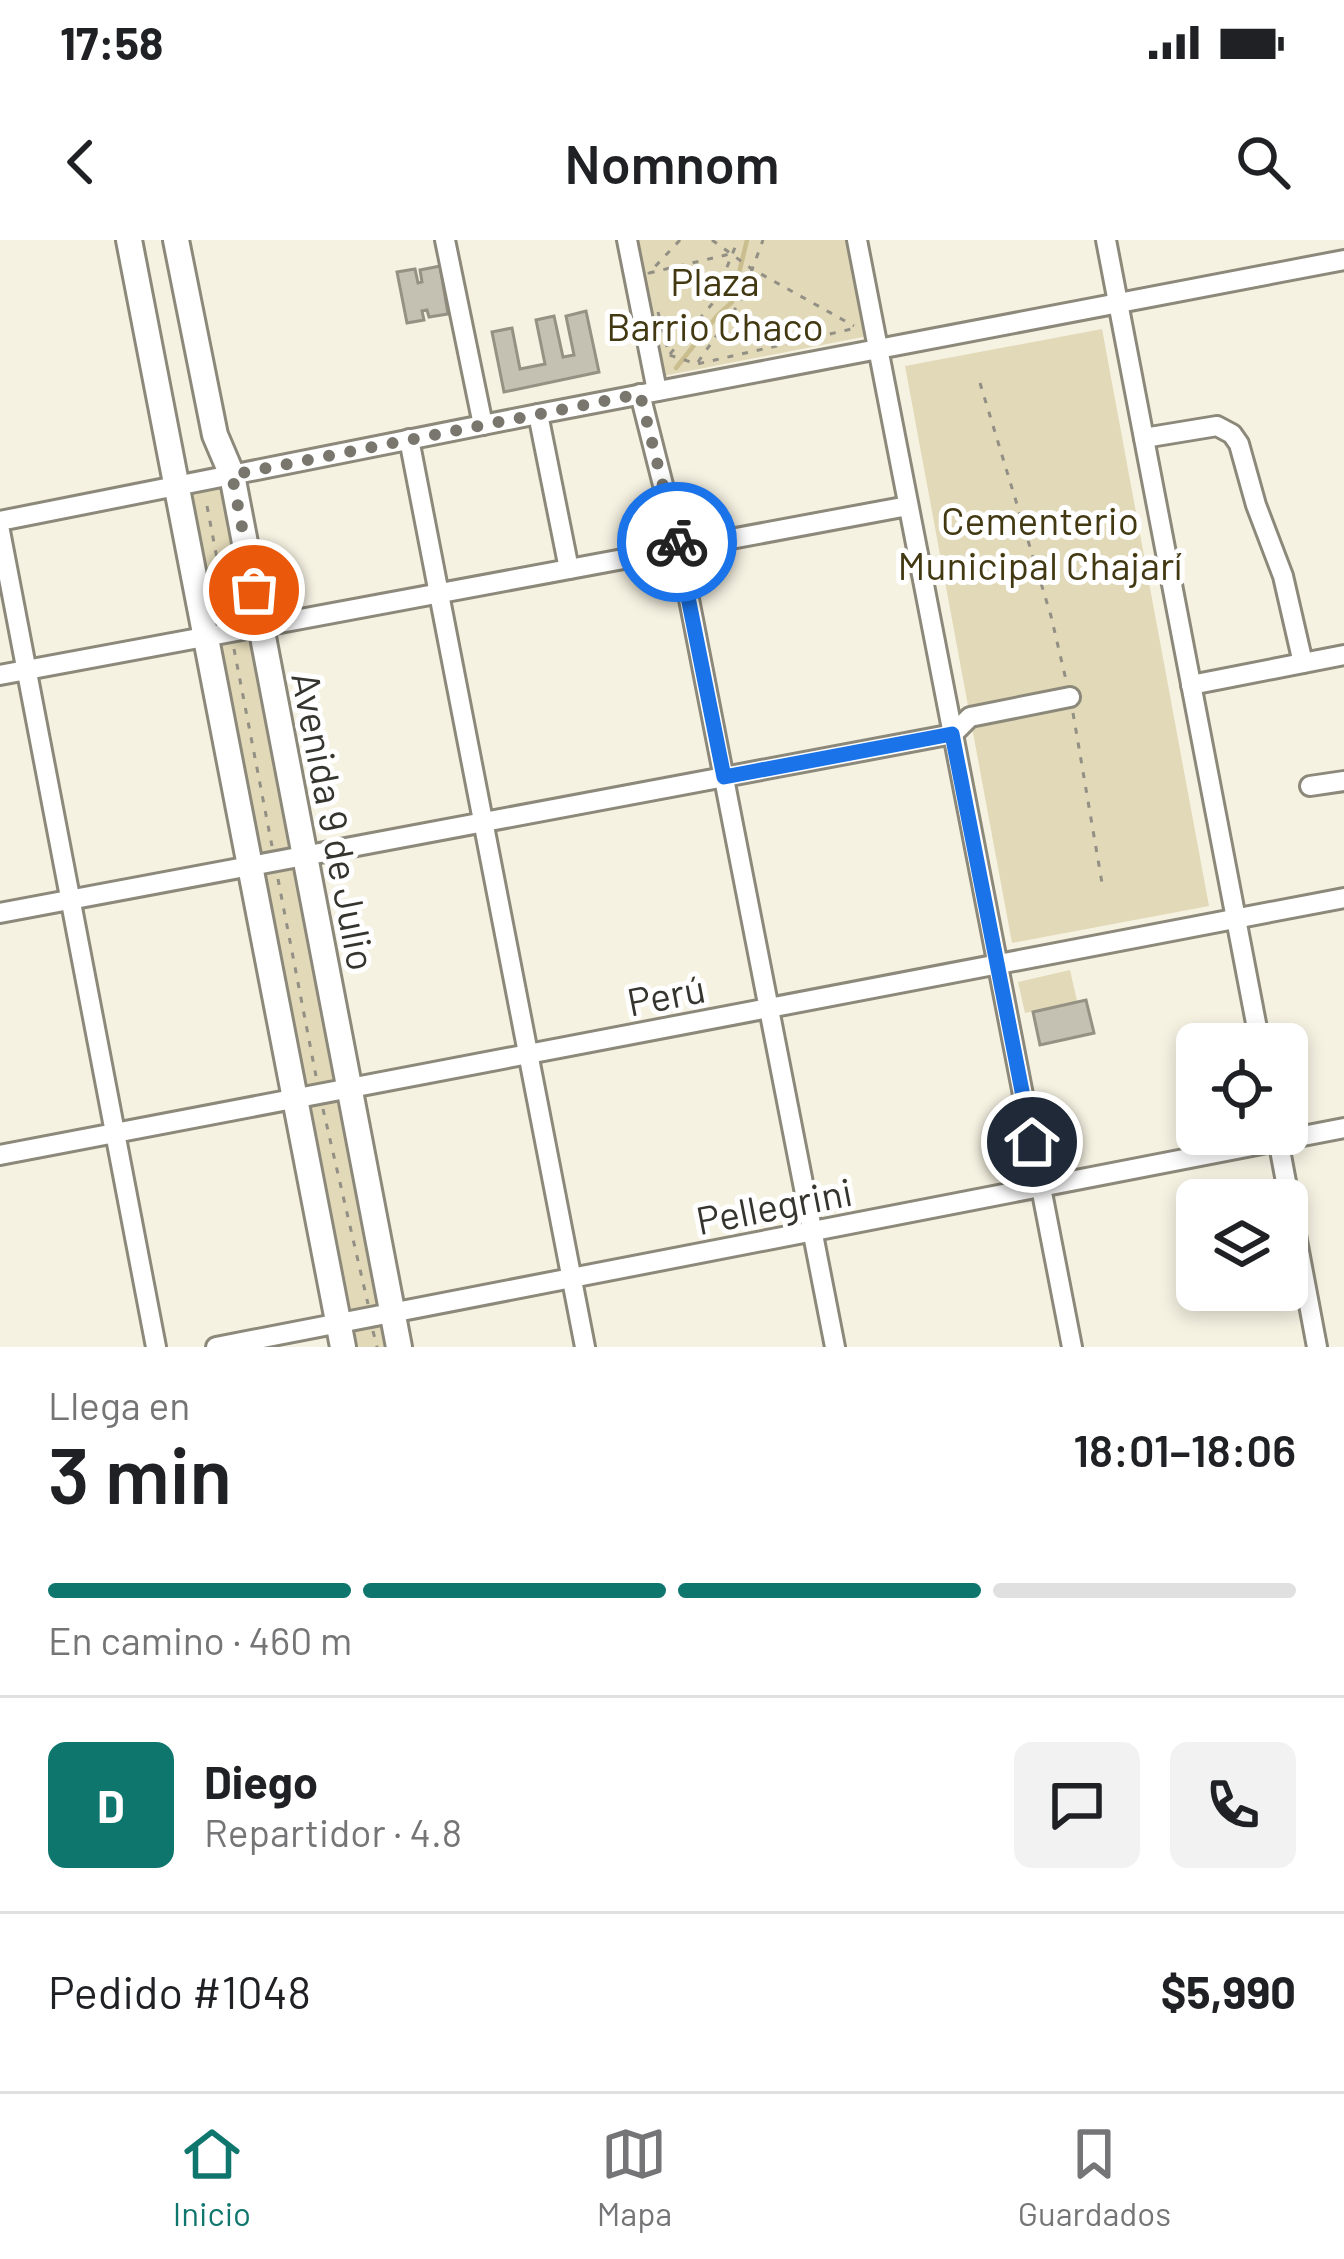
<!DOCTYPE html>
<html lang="es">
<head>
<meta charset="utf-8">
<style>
  :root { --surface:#fff; --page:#f2f2f2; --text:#202124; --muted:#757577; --line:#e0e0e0; --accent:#0f766e }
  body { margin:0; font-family:Barlow,sans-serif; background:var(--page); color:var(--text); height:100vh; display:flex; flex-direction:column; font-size:45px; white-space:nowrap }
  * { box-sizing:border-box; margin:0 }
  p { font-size:39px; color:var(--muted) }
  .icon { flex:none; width:66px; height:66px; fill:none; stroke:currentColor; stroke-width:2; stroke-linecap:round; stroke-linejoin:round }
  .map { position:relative; height:1107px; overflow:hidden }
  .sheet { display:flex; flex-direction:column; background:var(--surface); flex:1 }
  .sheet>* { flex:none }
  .tools { position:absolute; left:1176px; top:783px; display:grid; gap:24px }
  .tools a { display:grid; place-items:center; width:132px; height:132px; border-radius:18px; background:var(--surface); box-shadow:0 6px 18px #0003; font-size:60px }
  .pin { position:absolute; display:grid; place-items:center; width:102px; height:102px; color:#fff; margin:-51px; border:6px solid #fff; border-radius:50%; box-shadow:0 3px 12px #0007 }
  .courier { position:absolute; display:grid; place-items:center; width:120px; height:120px; margin:-60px; border:9px solid #1a73e8; border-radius:50%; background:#fff; color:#222; box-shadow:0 3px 15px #0007 }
  .head em { font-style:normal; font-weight:600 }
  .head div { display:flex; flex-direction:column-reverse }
  .head { display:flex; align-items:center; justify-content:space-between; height:204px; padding:0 48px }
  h1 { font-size:78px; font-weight:600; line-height:90px }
  .bar { display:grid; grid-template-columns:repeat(4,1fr); gap:18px 12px; align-content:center; height:144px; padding:0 48px }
  .bar i { height:15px; border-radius:9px; background:var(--line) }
  .bar .on { background:var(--accent) }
  .bar p { grid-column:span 4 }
  .line { display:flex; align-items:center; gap:30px; padding:0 48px; border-top:3px solid var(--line) }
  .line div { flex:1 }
  .round { display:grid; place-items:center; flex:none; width:126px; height:126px; border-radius:18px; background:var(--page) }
  .status { display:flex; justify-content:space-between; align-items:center; height:84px; padding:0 60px; background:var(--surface); direction:ltr }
  .status svg { height:33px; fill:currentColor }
  header { display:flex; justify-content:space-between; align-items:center; height:156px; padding:0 48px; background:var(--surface); font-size:54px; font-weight:600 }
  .menu { display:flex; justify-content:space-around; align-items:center; height:168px; border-top:3px solid var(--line); background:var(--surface); font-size:33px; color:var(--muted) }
  .menu a { display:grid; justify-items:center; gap:6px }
  .menu .on { color:var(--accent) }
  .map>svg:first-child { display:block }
  .green { fill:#e2d9b8 }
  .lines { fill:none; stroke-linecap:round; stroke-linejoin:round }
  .stream { stroke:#cabd8e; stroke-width:4.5 }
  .building { fill:#c4c0b2; stroke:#959284; stroke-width:3 }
  .minor-casing { stroke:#8c897b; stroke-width:24 }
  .major-casing { stroke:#8c897b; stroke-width:30 }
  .path { stroke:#928f85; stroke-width:3; stroke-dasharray:6 9; stroke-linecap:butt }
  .minor { stroke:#fff; stroke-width:18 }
  .major { stroke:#fff; stroke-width:24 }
  .done { stroke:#79766d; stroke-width:12; stroke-dasharray:0 21.6 }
  .route { stroke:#1a73e8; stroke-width:15 }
  .labels { text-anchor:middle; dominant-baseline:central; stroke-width:10; stroke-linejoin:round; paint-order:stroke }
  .park-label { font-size:39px; fill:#423812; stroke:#fff }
  .street-label { font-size:39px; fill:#35342e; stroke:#fff }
</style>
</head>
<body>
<div class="status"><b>17:58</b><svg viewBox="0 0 49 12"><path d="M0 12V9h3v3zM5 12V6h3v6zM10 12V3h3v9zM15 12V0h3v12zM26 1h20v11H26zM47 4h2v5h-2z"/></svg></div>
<header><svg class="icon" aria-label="back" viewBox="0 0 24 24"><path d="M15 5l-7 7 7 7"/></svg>Nomnom<svg class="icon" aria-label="search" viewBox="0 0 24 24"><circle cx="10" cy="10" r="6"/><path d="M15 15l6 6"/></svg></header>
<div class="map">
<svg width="1344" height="1107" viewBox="0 0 1344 1107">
  <rect width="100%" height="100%" fill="#f6f2e2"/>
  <g class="green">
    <polygon points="638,0 850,0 868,96 663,136"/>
    <polygon points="1102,89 1209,666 1012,703 905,126"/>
    <polygon points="228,243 253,381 210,388 183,252"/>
    <polygon points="255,395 298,610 254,620 213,402"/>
    <polygon points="300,623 343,843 299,853 257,631"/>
    <polygon points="1070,730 1077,761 1025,773 1018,742"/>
    <polygon points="345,855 387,1069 342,1078 302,864"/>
    <polygon points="389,1078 394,1107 347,1107 343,1087"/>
  </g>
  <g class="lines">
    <polyline class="stream" points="676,128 717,76 732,62 747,0"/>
  </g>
  <g class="building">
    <polygon points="440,26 448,74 429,77 427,70 422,71 424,80 407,83 397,32 415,29 418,43 422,42 420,30"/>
    <polygon points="586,71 599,132 504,152 492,92 512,88 520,129 545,124 536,80 554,76 563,117 574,115 566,76"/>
    <polygon points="1086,760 1094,793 1040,805 1033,772"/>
  </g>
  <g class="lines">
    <defs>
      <g id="minor">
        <polyline points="445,0 483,185"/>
        <polyline points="627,0 657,151"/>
        <polyline points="857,0 1072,1107"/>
        <polyline points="1106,0 1260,804"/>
        <polyline points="640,154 679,308 835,1107"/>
        <polyline points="538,174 569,329"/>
        <polyline points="1144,198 1217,186 1232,194 1239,204 1256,265 1283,336 1303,423"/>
        <polyline points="409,199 585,1107"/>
        <polyline points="0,281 538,174 1344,20"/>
        <polyline points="0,291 156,1107"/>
        <polyline points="0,435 908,266"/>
        <polyline points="1191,445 1344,415"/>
        <polyline points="1310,546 1344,541"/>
        <polyline points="0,673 953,494 970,477 1070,457"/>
        <polyline points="1277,894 1317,1107"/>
        <polyline points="0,915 1344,658"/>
        <polyline points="216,1107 1344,888"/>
      </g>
      <g id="major">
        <polyline points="129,0 343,1107"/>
        <polyline points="176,0 215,195 232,235 399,1107"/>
      </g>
    </defs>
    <use href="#minor" class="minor-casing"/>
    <use href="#major" class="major-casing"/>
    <g class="path">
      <polyline points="680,0 649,33 730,14"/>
      <polyline points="712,0 752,29 854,86"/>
      <polyline points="658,72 669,115 697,124 856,88"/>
      <polyline points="670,114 712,64 738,0"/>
      <polyline points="698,122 740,62 763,0"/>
      <polyline points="980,143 1051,376 1066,440"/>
      <polyline points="207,266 228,376"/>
      <polyline points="234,409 272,606"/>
      <polyline points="1073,473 1102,643"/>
      <polyline points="278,639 316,836"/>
      <polyline points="323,869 368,1064"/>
      <polyline points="373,1091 377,1107"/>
    </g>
    <use href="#minor" class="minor"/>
    <use href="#major" class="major"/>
  </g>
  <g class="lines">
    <polyline class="done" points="254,350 232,235 640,154 677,302"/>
    <polyline class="route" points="677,302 724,537 952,494 1032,902"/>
  </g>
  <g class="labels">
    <g class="park-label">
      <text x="715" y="40">Plaza<tspan x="715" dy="45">Barrio Chaco</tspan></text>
      <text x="1040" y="279">Cementerio<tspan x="1040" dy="45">Municipal Chajarí</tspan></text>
    </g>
    <g class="street-label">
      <text transform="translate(335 581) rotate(79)">Avenida 9 de Julio</text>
      <text transform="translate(666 754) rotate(-11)">Perú</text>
      <text transform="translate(774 965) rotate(-11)">Pellegrini</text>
    </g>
  </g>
</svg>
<div class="tools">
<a><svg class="icon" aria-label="locate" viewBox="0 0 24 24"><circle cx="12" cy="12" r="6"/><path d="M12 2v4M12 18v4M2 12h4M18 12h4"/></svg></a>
<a><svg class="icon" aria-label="layers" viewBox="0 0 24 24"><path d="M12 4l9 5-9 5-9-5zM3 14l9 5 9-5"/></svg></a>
</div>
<div class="pin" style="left:254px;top:350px;background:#ea580c"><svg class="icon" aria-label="bag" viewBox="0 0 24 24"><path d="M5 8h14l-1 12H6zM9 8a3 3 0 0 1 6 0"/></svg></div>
<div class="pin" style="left:1032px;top:902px;background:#1f2937"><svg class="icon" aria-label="home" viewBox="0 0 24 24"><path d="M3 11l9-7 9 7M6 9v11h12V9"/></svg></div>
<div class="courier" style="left:677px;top:302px"><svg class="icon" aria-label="bike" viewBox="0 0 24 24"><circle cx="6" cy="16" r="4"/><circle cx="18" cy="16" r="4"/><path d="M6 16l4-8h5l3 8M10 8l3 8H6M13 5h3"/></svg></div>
</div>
<section class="sheet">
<div class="head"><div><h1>3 min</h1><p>Llega en</p></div><em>18:01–18:06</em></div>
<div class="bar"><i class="on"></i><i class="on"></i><i class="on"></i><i></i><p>En camino · 460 m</p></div>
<div class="line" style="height:216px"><b class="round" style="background:var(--accent);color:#fff">D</b><div><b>Diego</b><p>Repartidor · 4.8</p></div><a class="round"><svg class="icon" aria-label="chat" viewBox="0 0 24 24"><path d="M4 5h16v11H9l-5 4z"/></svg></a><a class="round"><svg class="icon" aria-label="phone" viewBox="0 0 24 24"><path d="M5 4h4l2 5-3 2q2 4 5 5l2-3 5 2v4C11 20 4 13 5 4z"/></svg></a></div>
<div class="line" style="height:156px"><div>Pedido #1048</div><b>$5,990</b></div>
</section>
<nav class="menu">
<a class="on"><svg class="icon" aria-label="home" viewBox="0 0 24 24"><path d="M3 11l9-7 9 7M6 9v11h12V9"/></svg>Inicio</a>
<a><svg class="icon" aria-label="map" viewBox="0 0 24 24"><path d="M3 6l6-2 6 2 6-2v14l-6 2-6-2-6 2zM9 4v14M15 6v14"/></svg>Mapa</a>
<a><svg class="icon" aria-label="saved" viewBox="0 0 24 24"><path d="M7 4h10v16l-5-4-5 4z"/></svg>Guardados</a>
</nav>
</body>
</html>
